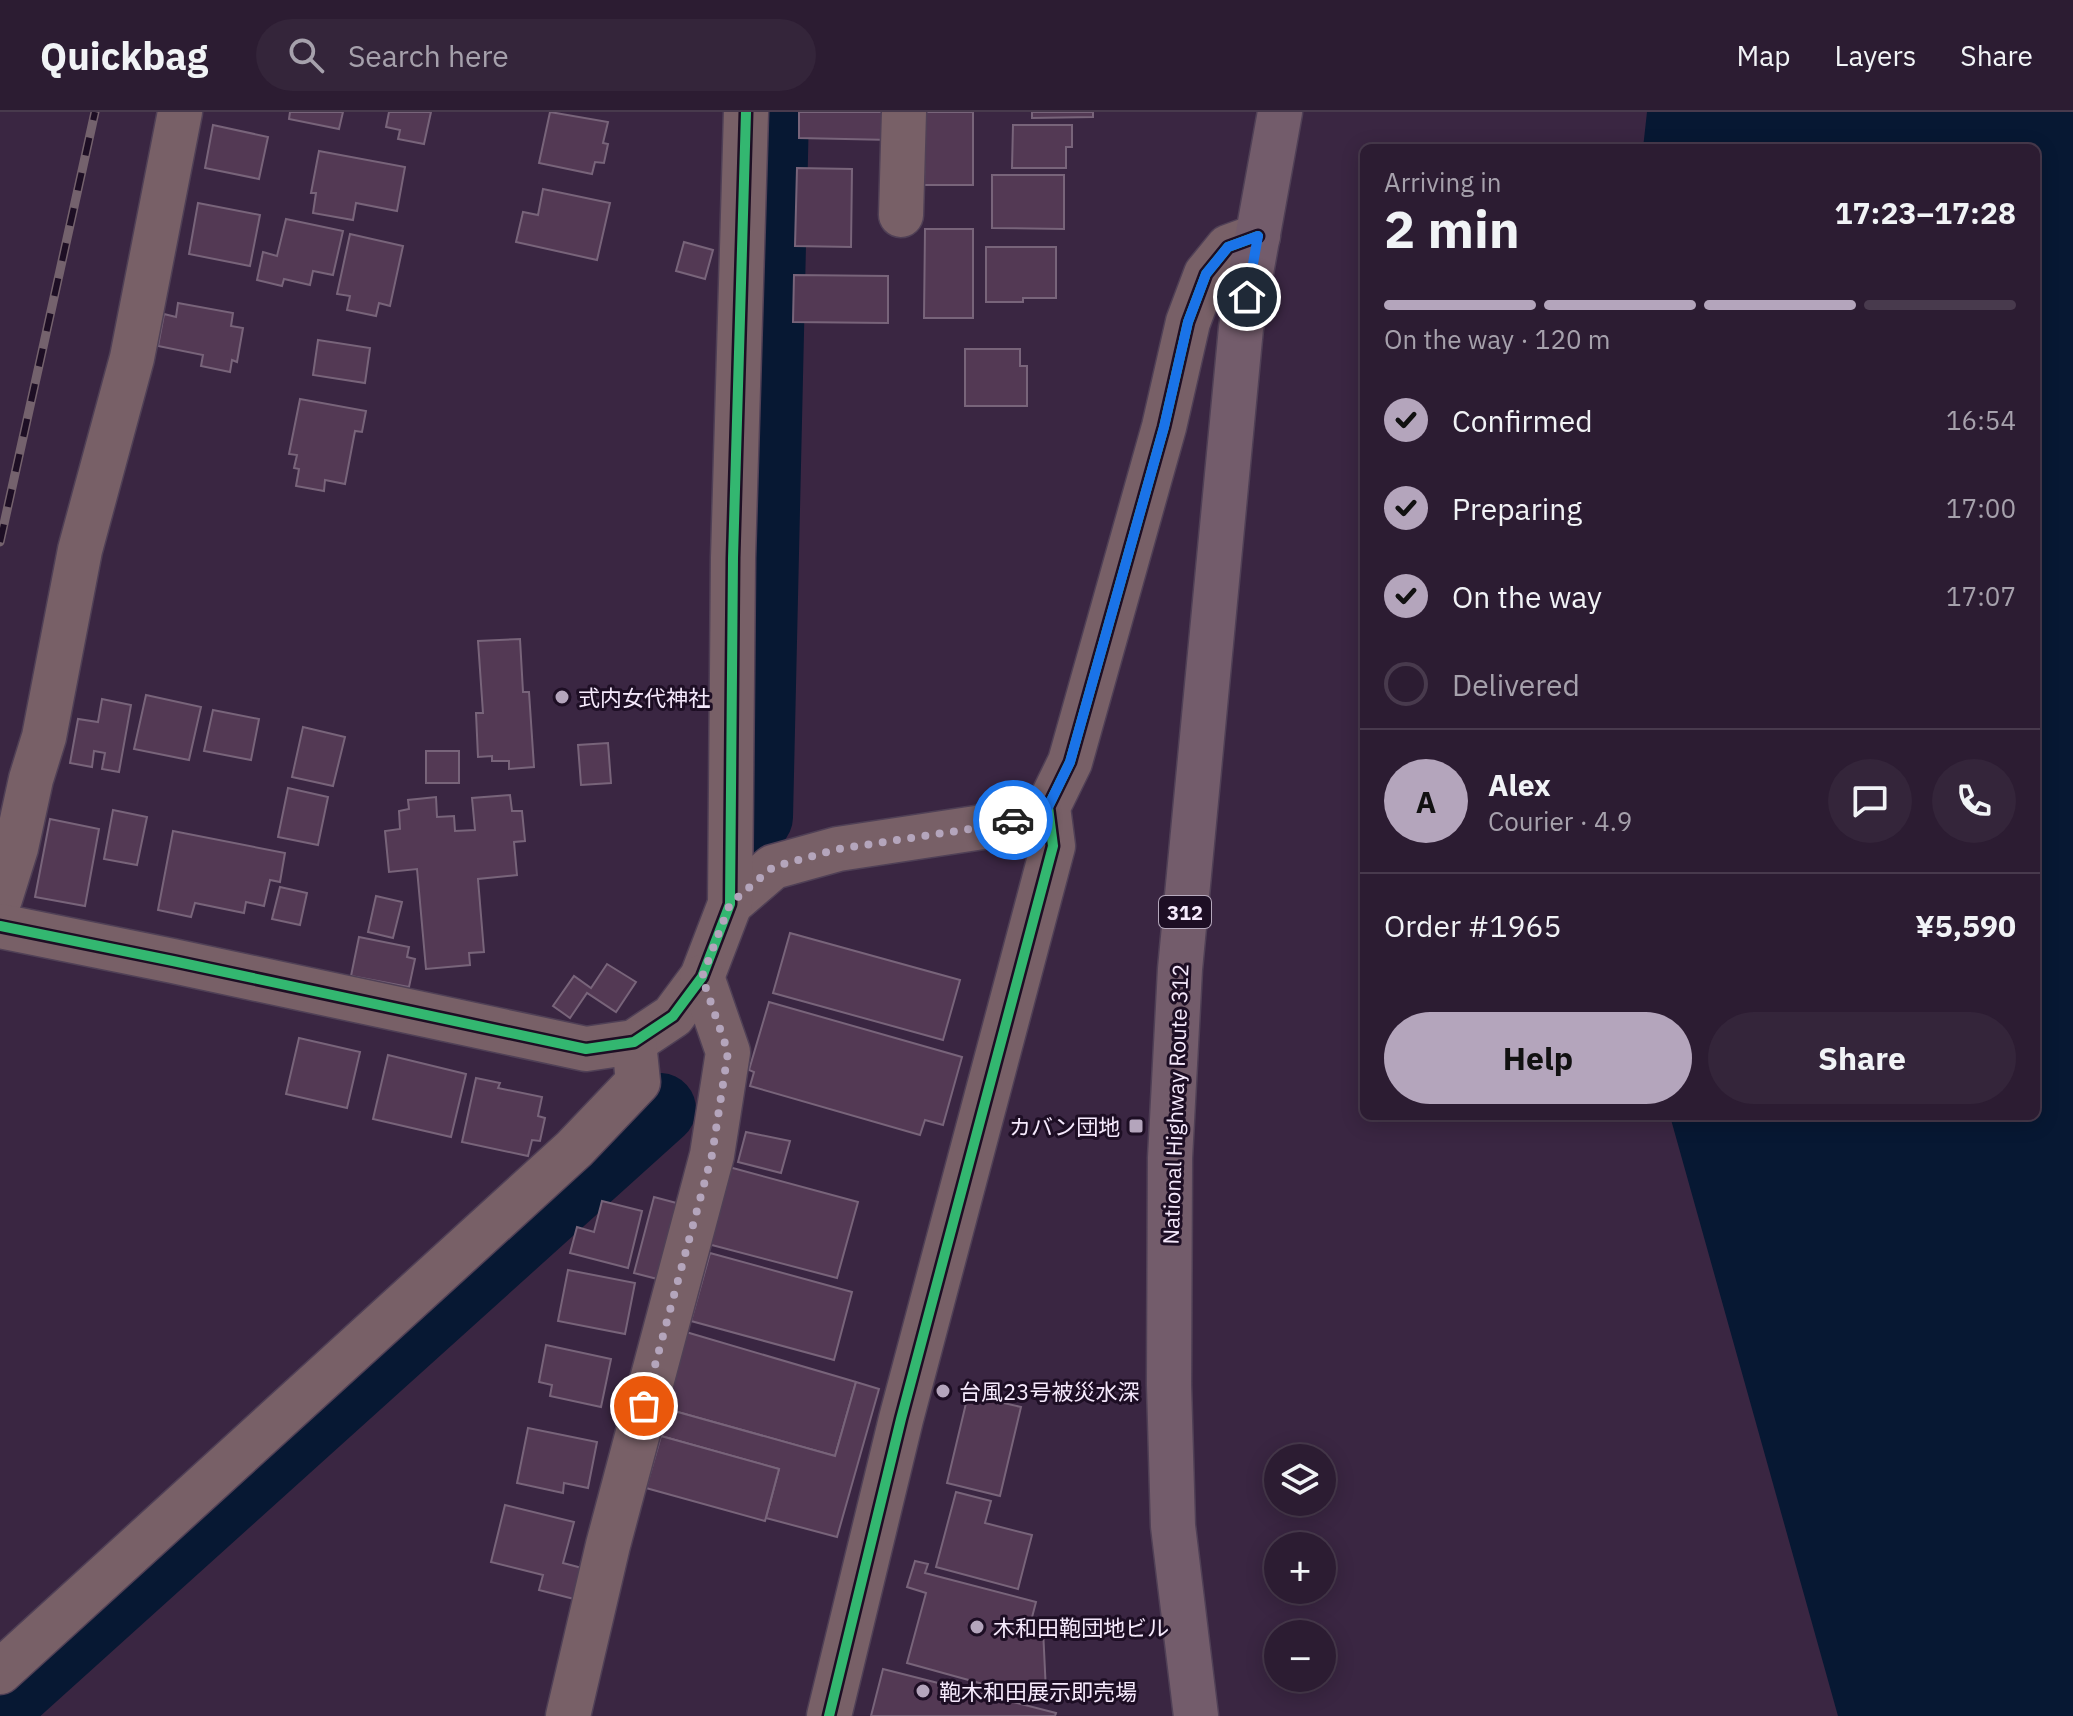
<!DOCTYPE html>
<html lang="en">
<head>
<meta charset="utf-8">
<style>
  :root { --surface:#2c1c32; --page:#34253a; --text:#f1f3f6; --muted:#a6a1ac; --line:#483a4d; --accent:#b4a5bc }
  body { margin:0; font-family:"IBM Plex Sans","Noto Sans JP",sans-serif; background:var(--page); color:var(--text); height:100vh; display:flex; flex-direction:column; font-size:30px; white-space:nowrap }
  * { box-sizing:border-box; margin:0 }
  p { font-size:26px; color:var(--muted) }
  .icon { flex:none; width:44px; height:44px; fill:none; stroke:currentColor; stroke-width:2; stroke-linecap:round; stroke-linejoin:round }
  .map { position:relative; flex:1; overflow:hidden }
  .panel { position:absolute; left:1360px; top:32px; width:680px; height:976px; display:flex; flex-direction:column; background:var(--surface); border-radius:12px; box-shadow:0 4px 20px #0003,0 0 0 2px var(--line) }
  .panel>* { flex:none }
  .controls { position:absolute; left:1264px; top:1332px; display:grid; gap:16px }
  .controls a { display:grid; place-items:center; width:72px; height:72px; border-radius:50%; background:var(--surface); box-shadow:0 4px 20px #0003,0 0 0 2px var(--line); font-size:40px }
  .pin { position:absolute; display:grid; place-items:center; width:68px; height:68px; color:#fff; margin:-34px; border:4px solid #fff; border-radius:50%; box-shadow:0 2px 8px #0007 }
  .courier { position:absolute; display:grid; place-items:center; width:80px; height:80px; margin:-40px; border:6px solid #1a73e8; border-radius:50%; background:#fff; color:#222; box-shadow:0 2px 10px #0007 }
  .summary em { font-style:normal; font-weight:700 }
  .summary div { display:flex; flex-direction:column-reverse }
  .summary { display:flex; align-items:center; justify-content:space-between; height:136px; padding:0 24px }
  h1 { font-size:52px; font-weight:700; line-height:60px }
  .bar { display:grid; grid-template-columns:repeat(4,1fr); gap:12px 8px; align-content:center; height:96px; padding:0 24px }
  .bar i { height:10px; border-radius:6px; background:var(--line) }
  .bar .on { background:var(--accent) }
  .bar p { grid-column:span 4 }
  .line { display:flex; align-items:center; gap:20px; padding:0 24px; border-top:2px solid var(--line) }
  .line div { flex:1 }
  .round { display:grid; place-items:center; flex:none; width:84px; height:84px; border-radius:42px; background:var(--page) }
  ol { padding:0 24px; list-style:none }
  li { display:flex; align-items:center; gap:24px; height:88px }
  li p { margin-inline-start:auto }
  li .icon { padding:8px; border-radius:50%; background:var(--accent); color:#111; stroke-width:4 }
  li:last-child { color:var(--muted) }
  li i { width:44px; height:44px; border:4px solid var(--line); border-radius:50% }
  .cta { display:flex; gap:16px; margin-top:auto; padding:16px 24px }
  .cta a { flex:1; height:92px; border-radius:48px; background:var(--accent); color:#111; font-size:32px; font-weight:700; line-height:92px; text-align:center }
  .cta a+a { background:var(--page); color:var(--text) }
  header { display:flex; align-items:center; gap:48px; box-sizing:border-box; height:112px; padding:0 40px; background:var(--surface); border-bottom:2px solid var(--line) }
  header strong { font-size:38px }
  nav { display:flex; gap:44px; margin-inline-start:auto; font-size:28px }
  .search { width:560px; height:72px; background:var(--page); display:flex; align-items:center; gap:20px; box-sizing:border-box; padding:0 28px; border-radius:44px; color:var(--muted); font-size:30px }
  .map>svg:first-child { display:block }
  .water { fill:#071833 }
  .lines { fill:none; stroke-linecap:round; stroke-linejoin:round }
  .river { stroke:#071833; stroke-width:72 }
  .building { fill:#533954; stroke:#78647a; stroke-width:2 }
  .minor-casing { stroke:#504056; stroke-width:47 }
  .highway-casing { stroke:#504056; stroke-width:47 }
  .minor { stroke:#786067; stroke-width:44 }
  .highway { stroke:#735c6b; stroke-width:44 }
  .rail-casing { stroke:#74626d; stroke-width:9 }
  .rail { stroke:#1d0e24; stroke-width:6; stroke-dasharray:18; stroke-linecap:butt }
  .cycleway-casing { stroke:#1d0e24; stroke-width:15 }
  .cycleway { stroke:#33b770; stroke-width:10 }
  .done { stroke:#b4a5bc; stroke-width:8; stroke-dasharray:0 14.4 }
  .route { stroke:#1a73e8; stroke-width:10 }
  .poi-dot { fill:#b4a5bc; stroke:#1d0e24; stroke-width:3 }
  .labels { text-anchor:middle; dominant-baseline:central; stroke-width:6; stroke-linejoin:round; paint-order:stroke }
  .shield { fill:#1d0e24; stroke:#b5a8bc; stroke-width:2 }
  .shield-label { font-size:20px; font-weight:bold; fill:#f6eafd }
  .poi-label { font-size:22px; fill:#f6eafd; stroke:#1d0e24; text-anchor:start }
  .street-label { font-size:22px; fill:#f6eafd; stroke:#1d0e24 }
</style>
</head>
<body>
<header>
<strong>Quickbag</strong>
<div class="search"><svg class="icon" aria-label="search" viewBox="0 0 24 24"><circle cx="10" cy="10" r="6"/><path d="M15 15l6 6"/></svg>Search here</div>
<nav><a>Map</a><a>Layers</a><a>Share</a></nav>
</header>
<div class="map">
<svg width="2073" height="1604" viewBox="0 0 2073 1604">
  <rect width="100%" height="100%" fill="#3a2642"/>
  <polygon class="water" points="1647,0 2073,0 2073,1604 1838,1604 1670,1004 2036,1004 2036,36 1643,36"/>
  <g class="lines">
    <g class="river">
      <polyline points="757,705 773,0"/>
      <polyline points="0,1592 660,997"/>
    </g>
  </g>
  <g class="building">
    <polygon points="290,0 343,0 339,17 289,7"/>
    <polygon points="389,0 431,0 424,32 398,27 400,18 386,15"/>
    <polygon points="550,0 608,10 603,31 608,32 604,51 595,50 592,62 539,51"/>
    <polygon points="799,0 892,0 891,28 799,26"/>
    <polygon points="925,0 973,0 973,73 924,73"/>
    <polygon points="1032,0 1093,0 1093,5 1032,6"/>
    <polygon points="213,13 268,25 259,67 205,56"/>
    <polygon points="1013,13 1072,13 1072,35 1066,35 1066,56 1012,56"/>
    <polygon points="319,39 405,55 397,99 356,91 353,108 313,101 316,81 311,81"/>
    <polygon points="797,56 852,57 851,135 795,134"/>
    <polygon points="992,63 1064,63 1064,117 992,116"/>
    <polygon points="543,77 610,91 597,148 516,130 523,100 538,103"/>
    <polygon points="198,91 260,103 250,154 189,142"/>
    <polygon points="286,107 343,119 333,163 313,159 310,173 284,167 282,174 257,168 263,140 277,144"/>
    <polygon points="925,117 973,117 973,206 924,206"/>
    <polygon points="350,122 403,134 390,194 379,191 376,204 347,198 350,184 337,182"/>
    <polygon points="684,130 713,138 705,167 676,159"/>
    <polygon points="986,135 1056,135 1056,186 1023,186 1023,190 986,190"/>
    <polygon points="794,163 888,164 888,211 793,210"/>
    <polygon points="178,191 233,201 231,214 243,216 237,250 232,248 230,260 201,254 203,243 158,234 164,202 176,205"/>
    <polygon points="318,228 370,236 365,271 313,263"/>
    <polygon points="965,237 1020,237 1020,254 1027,254 1027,294 965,294"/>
    <polygon points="300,287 366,299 362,320 355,319 345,372 325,368 324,379 296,374 299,357 294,356 297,343 289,342"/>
    <polygon points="520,527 523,580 529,580 534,655 509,657 509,649 492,649 492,644 478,645 476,601 483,601 478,529"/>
    <polygon points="146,583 201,595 189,648 134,637"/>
    <polygon points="102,587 131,593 119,660 102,657 105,641 94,639 92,655 70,651 78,607 98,610"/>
    <polygon points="213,598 259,607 251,648 204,639"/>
    <polygon points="303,615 345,625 333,674 292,665"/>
    <polygon points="608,631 611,671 581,673 578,633"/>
    <rect x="426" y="639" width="33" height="32"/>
    <polygon points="288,676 328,685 318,733 278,725"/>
    <polygon points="510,683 512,699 522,699 525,729 514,730 517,763 478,767 484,840 469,841 470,853 426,857 417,757 389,760 385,719 400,717 399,699 409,697 408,688 436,685 437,705 454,704 455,719 475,718 472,686"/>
    <polygon points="113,698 147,705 137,753 104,747"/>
    <polygon points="50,707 99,717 85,794 35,785"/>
    <polygon points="173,719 285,741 280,770 270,768 264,794 246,790 244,801 195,791 191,805 158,798"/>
    <polygon points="280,775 307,781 300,813 272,807"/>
    <polygon points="376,784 402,790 393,826 368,820"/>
    <polygon points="790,821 960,868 943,928 773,881"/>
    <polygon points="359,825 409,835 407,845 415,847 409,875 351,864"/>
    <polygon points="607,852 636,870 616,900 587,881 570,906 553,894 574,864 591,876"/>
    <polygon points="769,890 962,945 943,1013 925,1008 920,1023 750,974 754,960 749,958"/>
    <polygon points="299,926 360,940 347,996 286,982"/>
    <polygon points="388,943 466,962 451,1025 373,1007"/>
    <polygon points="476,966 500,971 498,976 542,985 538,1004 545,1006 540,1029 532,1028 528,1044 462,1030"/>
    <polygon points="746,1020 790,1029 781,1061 738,1050"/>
    <polygon points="729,1055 858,1090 837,1166 708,1132"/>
    <polygon points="654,1085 684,1093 665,1169 634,1161"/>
    <polygon points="602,1089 642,1099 628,1156 570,1141 577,1115 594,1120"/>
    <polygon points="710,1141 852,1180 834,1248 691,1209"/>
    <polygon points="568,1158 635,1171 625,1222 558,1209"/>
    <polygon points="686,1220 856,1270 835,1344 667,1297"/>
    <polygon points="546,1233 611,1247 601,1295 550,1284 552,1273 539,1270"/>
    <polygon points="856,1270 879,1277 837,1425 766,1406 779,1357 661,1324 667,1297 835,1344"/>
    <polygon points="968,1283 1021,1295 1000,1384 947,1371"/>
    <polygon points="528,1316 597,1330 588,1376 564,1371 563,1381 517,1371"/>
    <polygon points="661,1324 779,1357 765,1409 646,1376"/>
    <polygon points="956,1380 991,1389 985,1411 1032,1423 1018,1477 936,1455"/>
    <polygon points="505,1393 574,1410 563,1451 582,1456 574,1487 539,1478 543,1463 491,1450"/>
    <polygon points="915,1449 928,1452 925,1461 1036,1490 1030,1513 1043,1517 1046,1580 1014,1572 1012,1580 907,1551 926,1481 907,1475"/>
    <polygon points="883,1557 1056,1601 1055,1604 871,1604"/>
  </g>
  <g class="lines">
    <defs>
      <g id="minor">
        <polyline points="901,103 904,0"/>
        <polyline points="0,787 16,736 31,667 44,625 80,438 132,246 180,0"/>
        <polyline points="730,792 773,755 838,737 996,713 1048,695"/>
        <polyline points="0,814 173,849 586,937 634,930 673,904 702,865 730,792 733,446 746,0"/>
        <polyline points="0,1560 574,1037 638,970 634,930"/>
        <polyline points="568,1604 608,1433 712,1043 728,940 702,865"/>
        <polyline points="829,1604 901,1307 1053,734 1048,695 1070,650 1164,315 1188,210 1206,162 1228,135 1258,124"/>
      </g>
      <polyline id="highway" points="1196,1604 1173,1414 1169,1273 1170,1046 1180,857 1241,216 1280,0"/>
    </defs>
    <use href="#minor" class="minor-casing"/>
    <use href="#highway" class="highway-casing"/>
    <use href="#minor" class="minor"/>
    <use href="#highway" class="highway"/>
    <defs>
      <polyline id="rail" points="0,430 95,0"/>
    </defs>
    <use href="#rail" class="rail-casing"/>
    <use href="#rail" class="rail"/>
    <defs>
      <g id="cycleway">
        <polyline points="0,814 173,849 586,937 634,930 673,904 702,865 730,792 733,446 746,0"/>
        <polyline points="829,1604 901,1307 1053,734 1048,695 1070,650 1164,315 1188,210 1206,162 1228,135 1258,124"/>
      </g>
    </defs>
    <use href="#cycleway" class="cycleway-casing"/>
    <use href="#cycleway" class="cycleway"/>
  </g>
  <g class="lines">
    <polyline class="done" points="644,1294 712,1043 728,940 702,865 730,792 773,755 838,737 996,713 1013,708"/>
    <polyline class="route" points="1013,708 1048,695 1070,650 1164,315 1188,210 1206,162 1228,135 1258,124 1247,185"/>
  </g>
  <g class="poi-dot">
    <circle cx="562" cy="585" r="8"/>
    <rect x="1128" y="1006" width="16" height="16" rx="4"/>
    <circle cx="943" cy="1279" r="8"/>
    <circle cx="977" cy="1515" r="8"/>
    <circle cx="923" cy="1579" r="8"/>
  </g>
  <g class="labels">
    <rect class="shield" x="1159" y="784" width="52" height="32" rx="6"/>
    <g class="shield-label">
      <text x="1185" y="800">312</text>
    </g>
    <g class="poi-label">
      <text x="578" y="585">式内女代神社</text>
      <text x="1120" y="1014" text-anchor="end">カバン団地</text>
      <text x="959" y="1279">台風23号被災水深</text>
      <text x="993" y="1515">木和田鞄団地ビル</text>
      <text x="939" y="1579">鞄木和田展示即売場</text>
    </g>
    <g class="street-label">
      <text transform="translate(1175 992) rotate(-88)">National Highway Route 312</text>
    </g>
  </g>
</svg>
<div class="controls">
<a><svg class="icon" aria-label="layers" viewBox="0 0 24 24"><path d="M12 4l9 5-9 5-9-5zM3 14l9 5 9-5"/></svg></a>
<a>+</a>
<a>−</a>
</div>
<div class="pin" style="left:644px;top:1294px;background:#ea580c"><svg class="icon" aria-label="bag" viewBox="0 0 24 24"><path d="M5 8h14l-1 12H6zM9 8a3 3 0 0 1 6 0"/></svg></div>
<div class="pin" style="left:1247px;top:185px;background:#1f2937"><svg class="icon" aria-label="home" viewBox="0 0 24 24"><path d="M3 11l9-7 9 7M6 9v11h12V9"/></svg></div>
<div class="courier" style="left:1013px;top:708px"><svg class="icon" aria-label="car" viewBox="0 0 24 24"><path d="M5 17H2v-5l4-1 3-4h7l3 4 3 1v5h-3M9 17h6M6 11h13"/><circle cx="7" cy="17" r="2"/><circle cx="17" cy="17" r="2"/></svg></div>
<section class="panel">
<div class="summary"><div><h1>2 min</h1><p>Arriving in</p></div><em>17:23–17:28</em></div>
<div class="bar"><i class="on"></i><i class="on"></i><i class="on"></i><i></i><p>On the way · 120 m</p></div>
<ol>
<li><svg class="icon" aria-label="check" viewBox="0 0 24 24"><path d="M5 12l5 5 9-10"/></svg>Confirmed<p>16:54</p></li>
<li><svg class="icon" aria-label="check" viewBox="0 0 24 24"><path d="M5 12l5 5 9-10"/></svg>Preparing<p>17:00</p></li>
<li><svg class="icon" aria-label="check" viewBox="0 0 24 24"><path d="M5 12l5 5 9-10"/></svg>On the way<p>17:07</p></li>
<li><i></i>Delivered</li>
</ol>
<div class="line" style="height:144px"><b class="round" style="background:var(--accent);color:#111">A</b><div><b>Alex</b><p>Courier · 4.9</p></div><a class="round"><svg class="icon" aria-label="chat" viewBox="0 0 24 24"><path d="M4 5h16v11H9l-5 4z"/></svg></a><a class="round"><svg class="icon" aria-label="phone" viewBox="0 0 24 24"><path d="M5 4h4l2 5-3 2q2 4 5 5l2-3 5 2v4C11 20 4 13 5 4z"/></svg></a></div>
<div class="line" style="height:104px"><div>Order #1965</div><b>¥5,590</b></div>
<div class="cta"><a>Help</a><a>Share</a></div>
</section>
</div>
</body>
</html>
